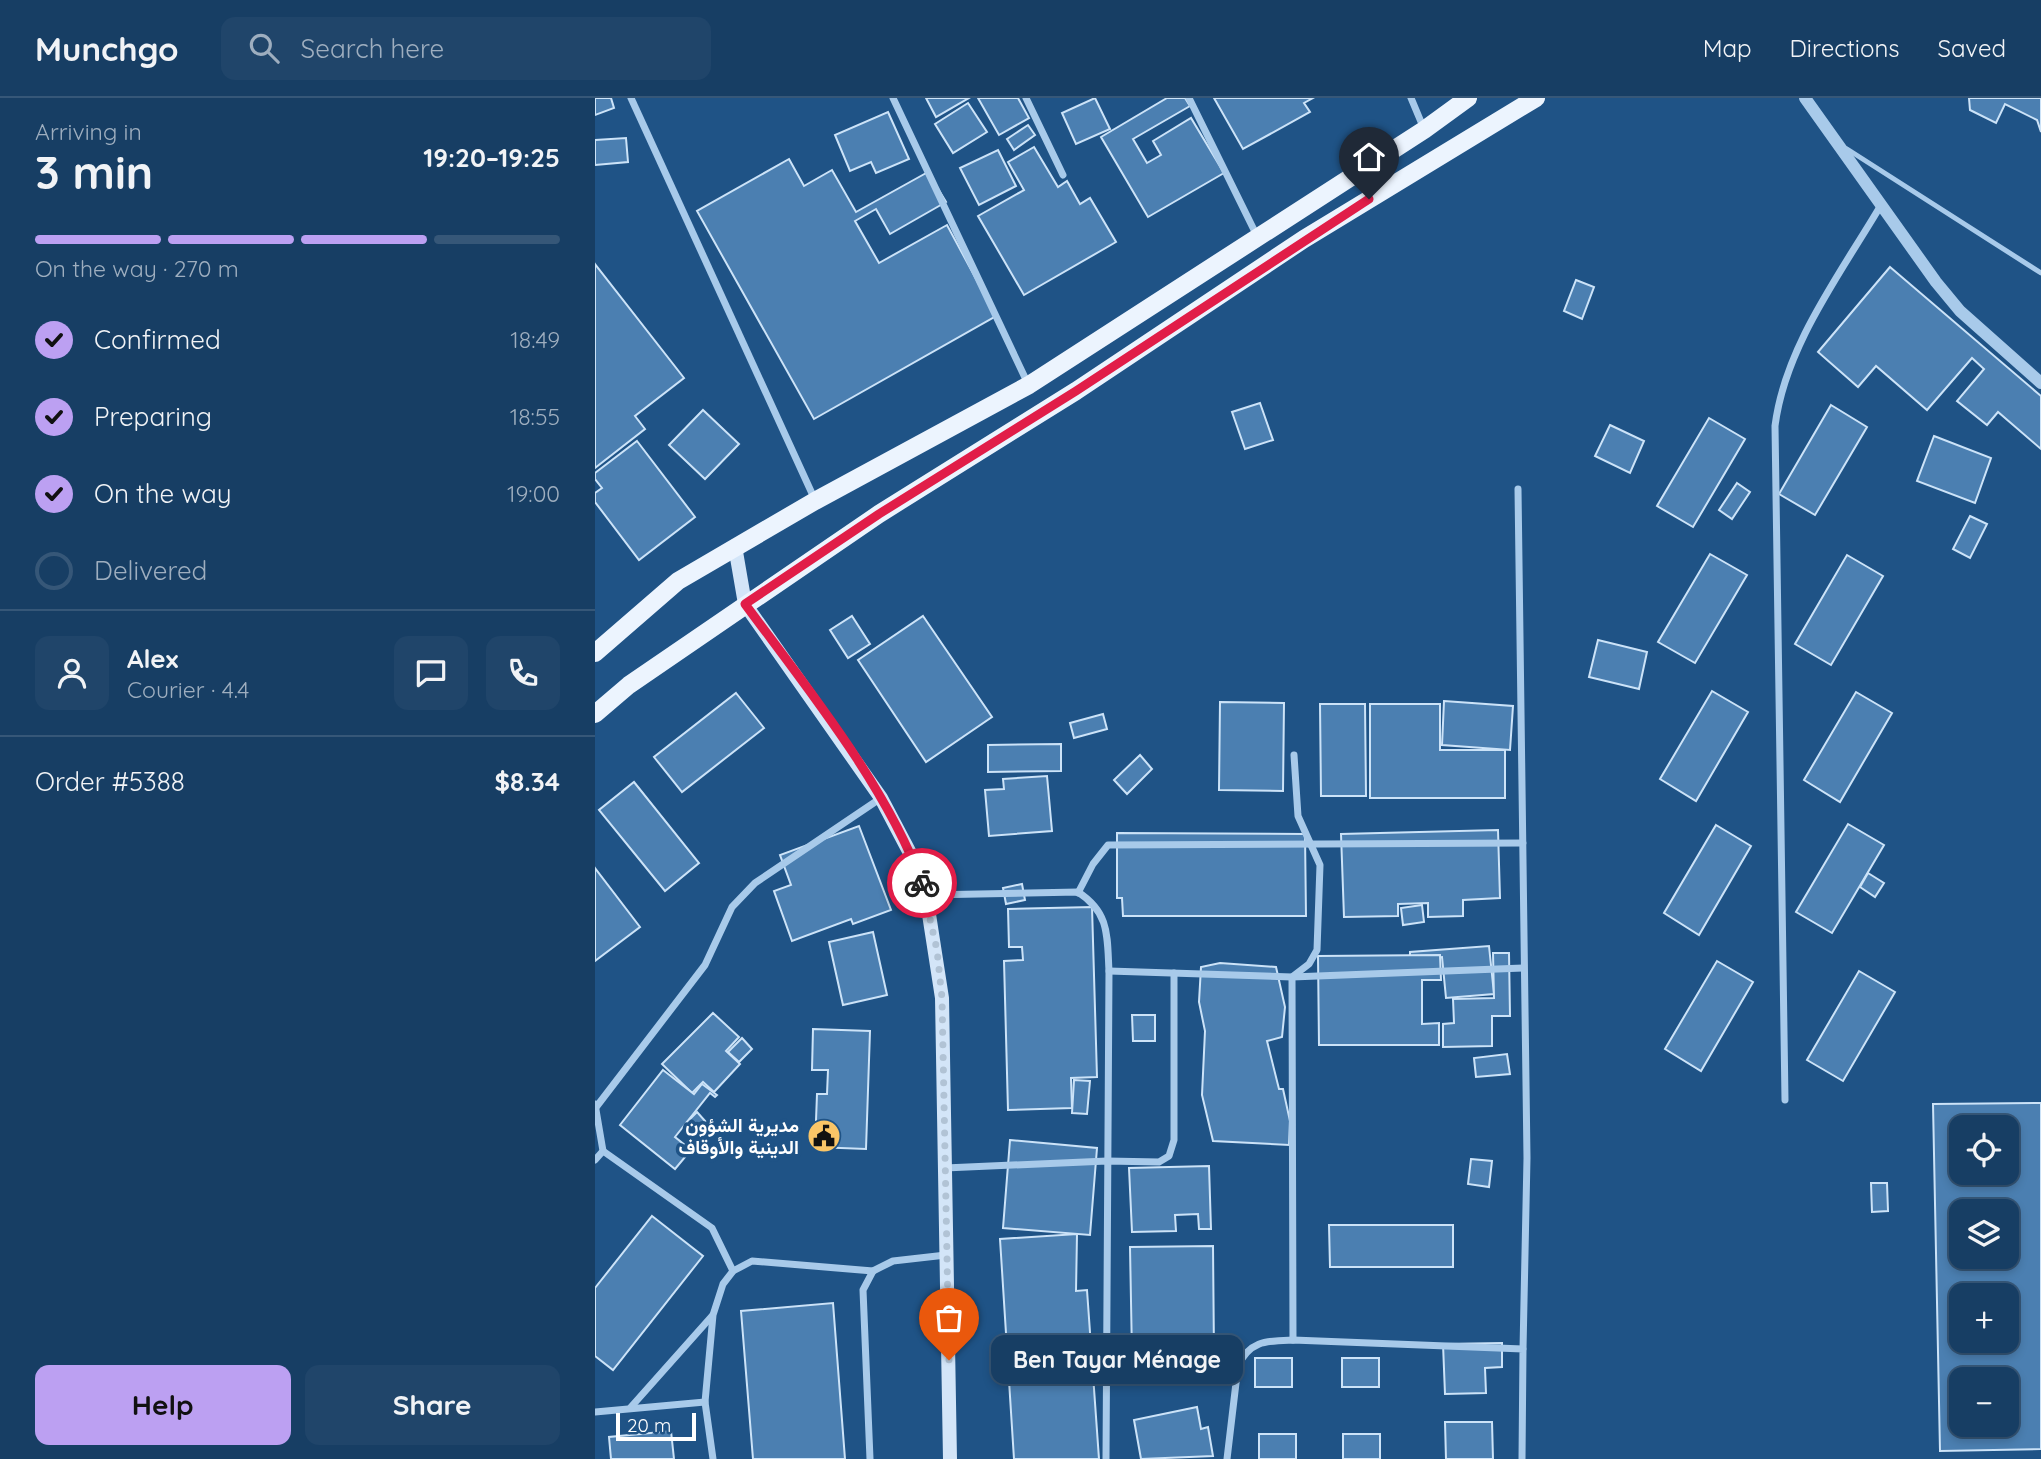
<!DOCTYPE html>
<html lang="en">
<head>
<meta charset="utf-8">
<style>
  :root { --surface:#173e64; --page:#20456a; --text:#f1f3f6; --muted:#9eaebf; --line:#365778; --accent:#bca0f2 }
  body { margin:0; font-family:Quicksand,Vazirmatn,sans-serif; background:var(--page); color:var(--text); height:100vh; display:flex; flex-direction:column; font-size:26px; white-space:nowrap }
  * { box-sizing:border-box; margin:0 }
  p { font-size:23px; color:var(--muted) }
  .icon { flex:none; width:38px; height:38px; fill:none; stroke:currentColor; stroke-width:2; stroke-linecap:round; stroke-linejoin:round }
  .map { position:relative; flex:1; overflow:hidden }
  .sheet { display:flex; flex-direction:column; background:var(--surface); width:595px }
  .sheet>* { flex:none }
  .fabs { position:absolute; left:1354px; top:1017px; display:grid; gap:14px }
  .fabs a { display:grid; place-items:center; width:70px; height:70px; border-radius:14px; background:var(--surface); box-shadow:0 4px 10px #0003,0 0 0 2px var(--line); font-size:35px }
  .scale { position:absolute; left:21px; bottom:18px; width:80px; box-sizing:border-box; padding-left:7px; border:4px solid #fff; border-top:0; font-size:19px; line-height:24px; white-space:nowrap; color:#fff; -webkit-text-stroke:5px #1f5386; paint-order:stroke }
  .pin { position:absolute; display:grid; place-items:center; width:60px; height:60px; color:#fff; margin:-72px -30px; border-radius:50% 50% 50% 0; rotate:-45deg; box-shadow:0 0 7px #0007 }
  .pin .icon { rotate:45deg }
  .courier { position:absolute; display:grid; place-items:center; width:70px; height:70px; margin:-35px; border:5px solid #e11d48; border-radius:50%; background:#fff; color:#222; box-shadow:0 2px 9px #0007 }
  .bubble { position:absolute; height:49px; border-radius:14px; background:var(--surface); box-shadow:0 4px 10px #0003,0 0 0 2px var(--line); font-size:23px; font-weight:700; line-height:49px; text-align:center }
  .head em { font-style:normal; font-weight:700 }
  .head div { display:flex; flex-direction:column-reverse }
  .head { display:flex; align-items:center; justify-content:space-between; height:119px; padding:0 35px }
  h1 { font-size:46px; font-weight:700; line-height:52px }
  .bar { display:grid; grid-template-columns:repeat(4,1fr); gap:10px 7px; align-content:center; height:84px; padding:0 35px }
  .bar i { height:9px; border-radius:5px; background:var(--line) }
  .bar .current { background:var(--accent) }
  .bar p { grid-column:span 4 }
  .line { display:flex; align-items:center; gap:18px; padding:0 35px; border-top:2px solid var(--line) }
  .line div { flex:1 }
  .round { display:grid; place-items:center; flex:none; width:74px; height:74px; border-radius:14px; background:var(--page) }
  ol { padding:0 35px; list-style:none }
  li { display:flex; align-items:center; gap:21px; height:77px }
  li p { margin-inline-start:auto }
  li .icon { padding:7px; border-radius:50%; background:var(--accent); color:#111; stroke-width:4 }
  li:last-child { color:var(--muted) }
  li i { width:38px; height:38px; border:4px solid var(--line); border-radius:50% }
  .action { display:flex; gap:14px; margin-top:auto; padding:14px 35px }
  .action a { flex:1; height:80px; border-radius:14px; background:var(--accent); color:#111; font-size:28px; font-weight:700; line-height:80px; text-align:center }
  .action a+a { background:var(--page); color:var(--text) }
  header { display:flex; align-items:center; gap:42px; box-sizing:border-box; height:98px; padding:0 35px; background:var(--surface); border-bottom:2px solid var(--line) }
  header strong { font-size:33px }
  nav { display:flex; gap:38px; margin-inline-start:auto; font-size:24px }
  .search { width:490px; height:63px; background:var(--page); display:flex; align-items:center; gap:18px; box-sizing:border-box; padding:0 24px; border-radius:14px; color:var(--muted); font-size:26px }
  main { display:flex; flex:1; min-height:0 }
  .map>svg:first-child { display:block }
  .building { fill:#4b7fb1; stroke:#cce3f8; stroke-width:2; fill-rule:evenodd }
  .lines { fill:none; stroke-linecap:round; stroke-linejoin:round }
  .service { stroke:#a8caea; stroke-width:5 }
  .minor { stroke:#a8caea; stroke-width:7 }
  .tertiary { stroke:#a8caea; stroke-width:12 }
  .secondary { stroke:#d3e5f8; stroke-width:14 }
  .primary { stroke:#ecf4fe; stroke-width:18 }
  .done { stroke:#b1c3d5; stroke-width:7; stroke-dasharray:0 12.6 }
  .route { stroke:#e11d48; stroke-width:9 }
  .labels { text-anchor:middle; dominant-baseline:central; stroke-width:7; stroke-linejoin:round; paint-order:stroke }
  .poi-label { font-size:19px; font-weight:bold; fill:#fff; stroke:#1f5386; text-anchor:end }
</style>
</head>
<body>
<header>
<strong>Munchgo</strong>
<div class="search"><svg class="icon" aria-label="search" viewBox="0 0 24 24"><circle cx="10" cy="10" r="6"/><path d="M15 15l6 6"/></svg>Search here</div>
<nav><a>Map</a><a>Directions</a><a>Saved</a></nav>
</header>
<main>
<section class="sheet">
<div class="head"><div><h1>3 min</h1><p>Arriving in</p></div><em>19:20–19:25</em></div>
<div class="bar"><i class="current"></i><i class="current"></i><i class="current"></i><i></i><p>On the way · 270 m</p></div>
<ol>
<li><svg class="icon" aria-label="check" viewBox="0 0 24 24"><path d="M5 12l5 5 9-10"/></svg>Confirmed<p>18:49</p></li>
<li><svg class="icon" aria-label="check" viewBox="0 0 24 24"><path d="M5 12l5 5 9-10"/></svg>Preparing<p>18:55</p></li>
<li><svg class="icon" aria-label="check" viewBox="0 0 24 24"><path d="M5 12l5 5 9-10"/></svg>On the way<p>19:00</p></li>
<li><i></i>Delivered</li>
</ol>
<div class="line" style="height:126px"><a class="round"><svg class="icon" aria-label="person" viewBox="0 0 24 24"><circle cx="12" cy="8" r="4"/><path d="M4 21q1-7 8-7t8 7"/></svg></a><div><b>Alex</b><p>Courier · 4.4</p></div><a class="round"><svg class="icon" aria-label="chat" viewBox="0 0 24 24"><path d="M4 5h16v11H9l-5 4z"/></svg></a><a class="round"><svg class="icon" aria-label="phone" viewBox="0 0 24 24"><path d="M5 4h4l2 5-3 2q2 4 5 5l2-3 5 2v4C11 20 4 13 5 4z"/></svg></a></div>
<div class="line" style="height:91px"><div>Order #5388</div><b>$8.34</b></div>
<div class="action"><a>Help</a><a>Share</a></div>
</section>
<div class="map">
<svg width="1446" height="1361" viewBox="0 0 1446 1361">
  <rect width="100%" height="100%" fill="#1f5386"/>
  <g class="building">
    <polygon points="0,0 16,0 19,10 0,17"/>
    <polygon points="331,0 374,0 341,19"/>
    <polygon points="383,0 423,0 434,20 404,37"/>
    <polygon points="500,0 515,31 481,46 467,15"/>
    <polygon points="572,0 590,0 595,8 538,41 552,65 566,57 558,43 596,20 629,75 553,119 506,39"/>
    <polygon points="619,0 718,0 709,5 715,14 648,51"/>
    <polygon points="1374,0 1446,0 1446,34 1442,22 1410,6 1401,25 1375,12"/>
    <polygon points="373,5 392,34 358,55 340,26"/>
    <polygon points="293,14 314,61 281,75 276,64 255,73 240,37"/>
    <polygon points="433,27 440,37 419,52 412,41"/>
    <polygon points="31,40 33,64 0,67 0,42"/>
    <polygon points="439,49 463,89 472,83 485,106 495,100 521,144 429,197 383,118 429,92 413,64"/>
    <polygon points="403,52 421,88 384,107 365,70"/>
    <polygon points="194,61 209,88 237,72 261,114 333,74 351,104 295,136 281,111 260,123 284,165 352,127 401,218 219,321 102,113"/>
    <polygon points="0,166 89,280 40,318 50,331 0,370"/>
    <polygon points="1295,169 1446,298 1446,351 1403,314 1392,327 1362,303 1389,271 1377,260 1332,312 1281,268 1263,289 1223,254"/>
    <polygon points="981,182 999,189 987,221 969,213"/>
    <polygon points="665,305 678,342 650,351 637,314"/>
    <polygon points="1236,307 1272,329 1220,417 1184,396"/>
    <polygon points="108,312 144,346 110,381 74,347"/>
    <polygon points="1114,320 1150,341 1098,429 1062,408"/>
    <polygon points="1015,327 1049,343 1035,375 1000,358"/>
    <polygon points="1339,338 1396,360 1380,405 1322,383"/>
    <polygon points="42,343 100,419 44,462 0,404 0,395 7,390 0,381 0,375"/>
    <polygon points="1142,385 1155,394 1137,421 1124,412"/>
    <polygon points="1375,418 1392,426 1375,460 1358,451"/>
    <polygon points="1115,456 1152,477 1100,565 1063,544"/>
    <polygon points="1252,457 1288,478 1236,567 1200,546"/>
    <polygon points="257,518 275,546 253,560 235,532"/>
    <polygon points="328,518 397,619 331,664 263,562"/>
    <polygon points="1003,542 1052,554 1044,591 994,579"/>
    <polygon points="1117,593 1153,614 1101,703 1065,681"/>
    <polygon points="1261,594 1297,615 1245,704 1209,682"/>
    <polygon points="141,595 169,630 87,694 59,659"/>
    <polygon points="849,603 918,608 915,652 847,647"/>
    <polygon points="625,604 689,605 688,693 624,692"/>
    <polygon points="725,606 770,606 771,698 726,698"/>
    <polygon points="775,606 845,606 845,652 910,652 910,700 775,700"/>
    <polygon points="508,616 512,631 479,640 475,625"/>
    <polygon points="466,646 466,673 393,674 393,647"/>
    <polygon points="545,657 557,671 532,696 519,682"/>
    <polygon points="452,678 457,733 394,738 390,692 409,691 408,681"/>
    <polygon points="39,684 104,765 70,793 4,712"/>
    <polygon points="1253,726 1289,747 1237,835 1201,814"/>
    <polygon points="1121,727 1156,748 1104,837 1069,815"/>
    <polygon points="264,728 296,812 258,826 256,821 197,843 179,793 196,787 185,757"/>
    <polygon points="903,732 905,800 868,802 868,818 833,819 833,805 803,806 803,818 749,819 746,736"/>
    <polygon points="522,735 710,736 711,818 528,818 527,800 522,800"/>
    <polygon points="0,770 45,829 0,863"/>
    <polygon points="1273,775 1289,785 1280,799 1265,789"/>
    <polygon points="427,786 430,802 411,806 408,790"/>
    <polygon points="827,807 829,824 808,827 806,810"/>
    <polygon points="497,809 502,979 476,980 477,1010 413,1012 409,863 428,862 427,849 414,849 413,811"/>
    <polygon points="278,834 292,897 248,907 234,844"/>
    <polygon points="894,848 899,896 851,900 847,859 815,862 815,854"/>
    <polygon points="898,855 914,855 915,918 897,918 897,948 848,949 848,926 859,925 858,901 899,900"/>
    <polygon points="845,857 846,882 827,882 827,926 844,925 844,947 724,947 723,858"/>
    <polygon points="1122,863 1158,884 1106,973 1070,951"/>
    <polygon points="625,865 681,869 690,909 687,939 672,943 684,991 688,991 695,1023 694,1047 618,1043 607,997 610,933 604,904 606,869"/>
    <polygon points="1264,873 1300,894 1248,983 1212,962"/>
    <polygon points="118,915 144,939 131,953 145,966 119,994 108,984 97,995 67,966"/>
    <polygon points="537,917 560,917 560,943 538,943"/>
    <polygon points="218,931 275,933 271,1051 220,1049 222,996 232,996 233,972 217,972"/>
    <polygon points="147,940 157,951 144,964 133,954"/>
    <polygon points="912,956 915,976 881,979 879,960"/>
    <polygon points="68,972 99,996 107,986 122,997 120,999 115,995 80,1039 96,1052 80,1071 25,1027"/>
    <polygon points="479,982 495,983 492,1016 477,1015"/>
    <path d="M 1446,1005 L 1446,1351 L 1345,1353 L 1338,1006 ZM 1367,1029 L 1412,1029 L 1412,1074 L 1367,1074 ZM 1367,1113 L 1412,1113 L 1412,1158 L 1367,1158 ZM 1367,1197 L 1412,1197 L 1412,1242 L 1367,1242 ZM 1367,1281 L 1412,1281 L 1412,1326 L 1367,1326 Z"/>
    <polygon points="102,1014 111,1024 102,1034 92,1024"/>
    <polygon points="415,1042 502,1050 495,1137 408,1130"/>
    <polygon points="876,1061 897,1063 894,1089 873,1086"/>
    <polygon points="614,1068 616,1131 604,1131 603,1116 580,1117 581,1133 537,1134 534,1070"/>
    <polygon points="1276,1085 1292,1085 1293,1113 1277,1114"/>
    <polygon points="57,1118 108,1158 18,1272 0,1258 0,1190"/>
    <polygon points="734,1127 858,1127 858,1169 735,1169"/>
    <polygon points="482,1136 481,1193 492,1192 504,1361 419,1361 405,1141"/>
    <polygon points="618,1148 619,1256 537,1257 535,1149"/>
    <polygon points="238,1205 250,1361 158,1361 146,1213"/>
    <polygon points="907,1245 907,1269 890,1270 891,1295 850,1296 848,1246"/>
    <rect x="660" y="1260" width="37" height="29"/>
    <rect x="747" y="1260" width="37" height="29"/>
    <polygon points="602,1309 606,1331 613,1329 618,1358 546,1361 539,1322"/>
    <polygon points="850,1324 897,1324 898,1361 851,1361"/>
    <polygon points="76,1333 79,1361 16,1361 14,1339"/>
    <rect x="664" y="1336" width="37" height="25"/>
    <rect x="748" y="1336" width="37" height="25"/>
  </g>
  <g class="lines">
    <polyline class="service" points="1252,51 1446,175"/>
    <g class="minor">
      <polyline points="36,0 220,402"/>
      <polyline points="298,0 433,286"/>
      <polyline points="431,0 468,77"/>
      <polyline points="594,0 662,138"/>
      <polyline points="816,0 829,31"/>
      <polyline points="923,391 932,1060 928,1251"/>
      <polyline points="483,795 498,766 513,747 928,745"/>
      <path d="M 331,797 L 483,794 C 515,815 512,838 514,873 L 511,1361"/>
      <polyline points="514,873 697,879 928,870"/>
      <path d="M 1190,1002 L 1180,328 C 1190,248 1246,175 1286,107"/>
      <polyline points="2,1008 110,867 137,809 160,785 286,700"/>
      <polyline points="8,1053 117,1130 138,1173"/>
      <polyline points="0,1062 8,1053 0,1006"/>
      <polyline points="350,1070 512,1063 564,1064 574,1058 579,1042 579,875"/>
      <polyline points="698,1242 697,879 714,866 722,852 725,767 703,718 699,657"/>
      <polyline points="36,1309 117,1218"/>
      <polyline points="0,1314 110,1304"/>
      <polyline points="118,1361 110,1304 118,1217 128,1186 138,1173 157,1163 278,1173"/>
      <polyline points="275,1361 268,1192 278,1173 298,1163 351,1157"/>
      <path d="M 632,1361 L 643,1268 C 655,1242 672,1243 698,1242 L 928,1251 L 927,1361"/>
    </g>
    <polyline class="tertiary" points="1210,0 1341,184 1365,213 1446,285"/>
    <polyline class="secondary" points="140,448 150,506 286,700 316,757 331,797 347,900 355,1361"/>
    <g class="primary">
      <polyline points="0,555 83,483 220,403 434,287 829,32 873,0"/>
      <polyline points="0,616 34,587 284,416 481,293 709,141 941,0"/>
    </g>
  </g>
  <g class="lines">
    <polyline class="done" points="327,785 342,852 347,900 354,1262"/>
    <path class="route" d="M 327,785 C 291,687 212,590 150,506 L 284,416 L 481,293 L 774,101"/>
  </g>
  <defs>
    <symbol id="civic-disc" viewBox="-11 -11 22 22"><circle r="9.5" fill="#f9c567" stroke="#1f5386"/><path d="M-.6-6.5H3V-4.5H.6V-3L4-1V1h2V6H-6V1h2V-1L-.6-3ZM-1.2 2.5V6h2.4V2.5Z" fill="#111"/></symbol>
  </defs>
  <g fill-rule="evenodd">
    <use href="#civic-disc" x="210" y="1019" width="38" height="38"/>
  </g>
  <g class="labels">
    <g class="poi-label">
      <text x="204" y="1027">مديرية الشؤون<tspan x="204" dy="22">الدينية والأوقاف</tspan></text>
    </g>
  </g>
</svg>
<div class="fabs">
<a><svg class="icon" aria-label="locate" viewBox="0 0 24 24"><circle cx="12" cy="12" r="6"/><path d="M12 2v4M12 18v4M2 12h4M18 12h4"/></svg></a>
<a><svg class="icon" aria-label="layers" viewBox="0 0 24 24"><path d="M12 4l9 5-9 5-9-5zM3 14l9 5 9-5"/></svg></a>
<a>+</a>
<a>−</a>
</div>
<div class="scale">20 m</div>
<div class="pin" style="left:354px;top:1262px;background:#ea580c"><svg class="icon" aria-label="bag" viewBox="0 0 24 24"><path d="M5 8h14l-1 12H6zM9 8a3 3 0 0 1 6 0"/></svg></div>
<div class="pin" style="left:774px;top:101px;background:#1f2937"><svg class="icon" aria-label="home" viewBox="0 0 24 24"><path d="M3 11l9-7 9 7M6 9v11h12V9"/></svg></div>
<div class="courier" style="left:327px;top:785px"><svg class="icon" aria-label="bike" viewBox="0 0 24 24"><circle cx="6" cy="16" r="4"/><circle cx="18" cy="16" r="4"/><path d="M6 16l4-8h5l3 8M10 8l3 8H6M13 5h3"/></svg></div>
<div class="bubble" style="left:396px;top:1237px;width:252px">Ben Tayar Ménage</div>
</div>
</main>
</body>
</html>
